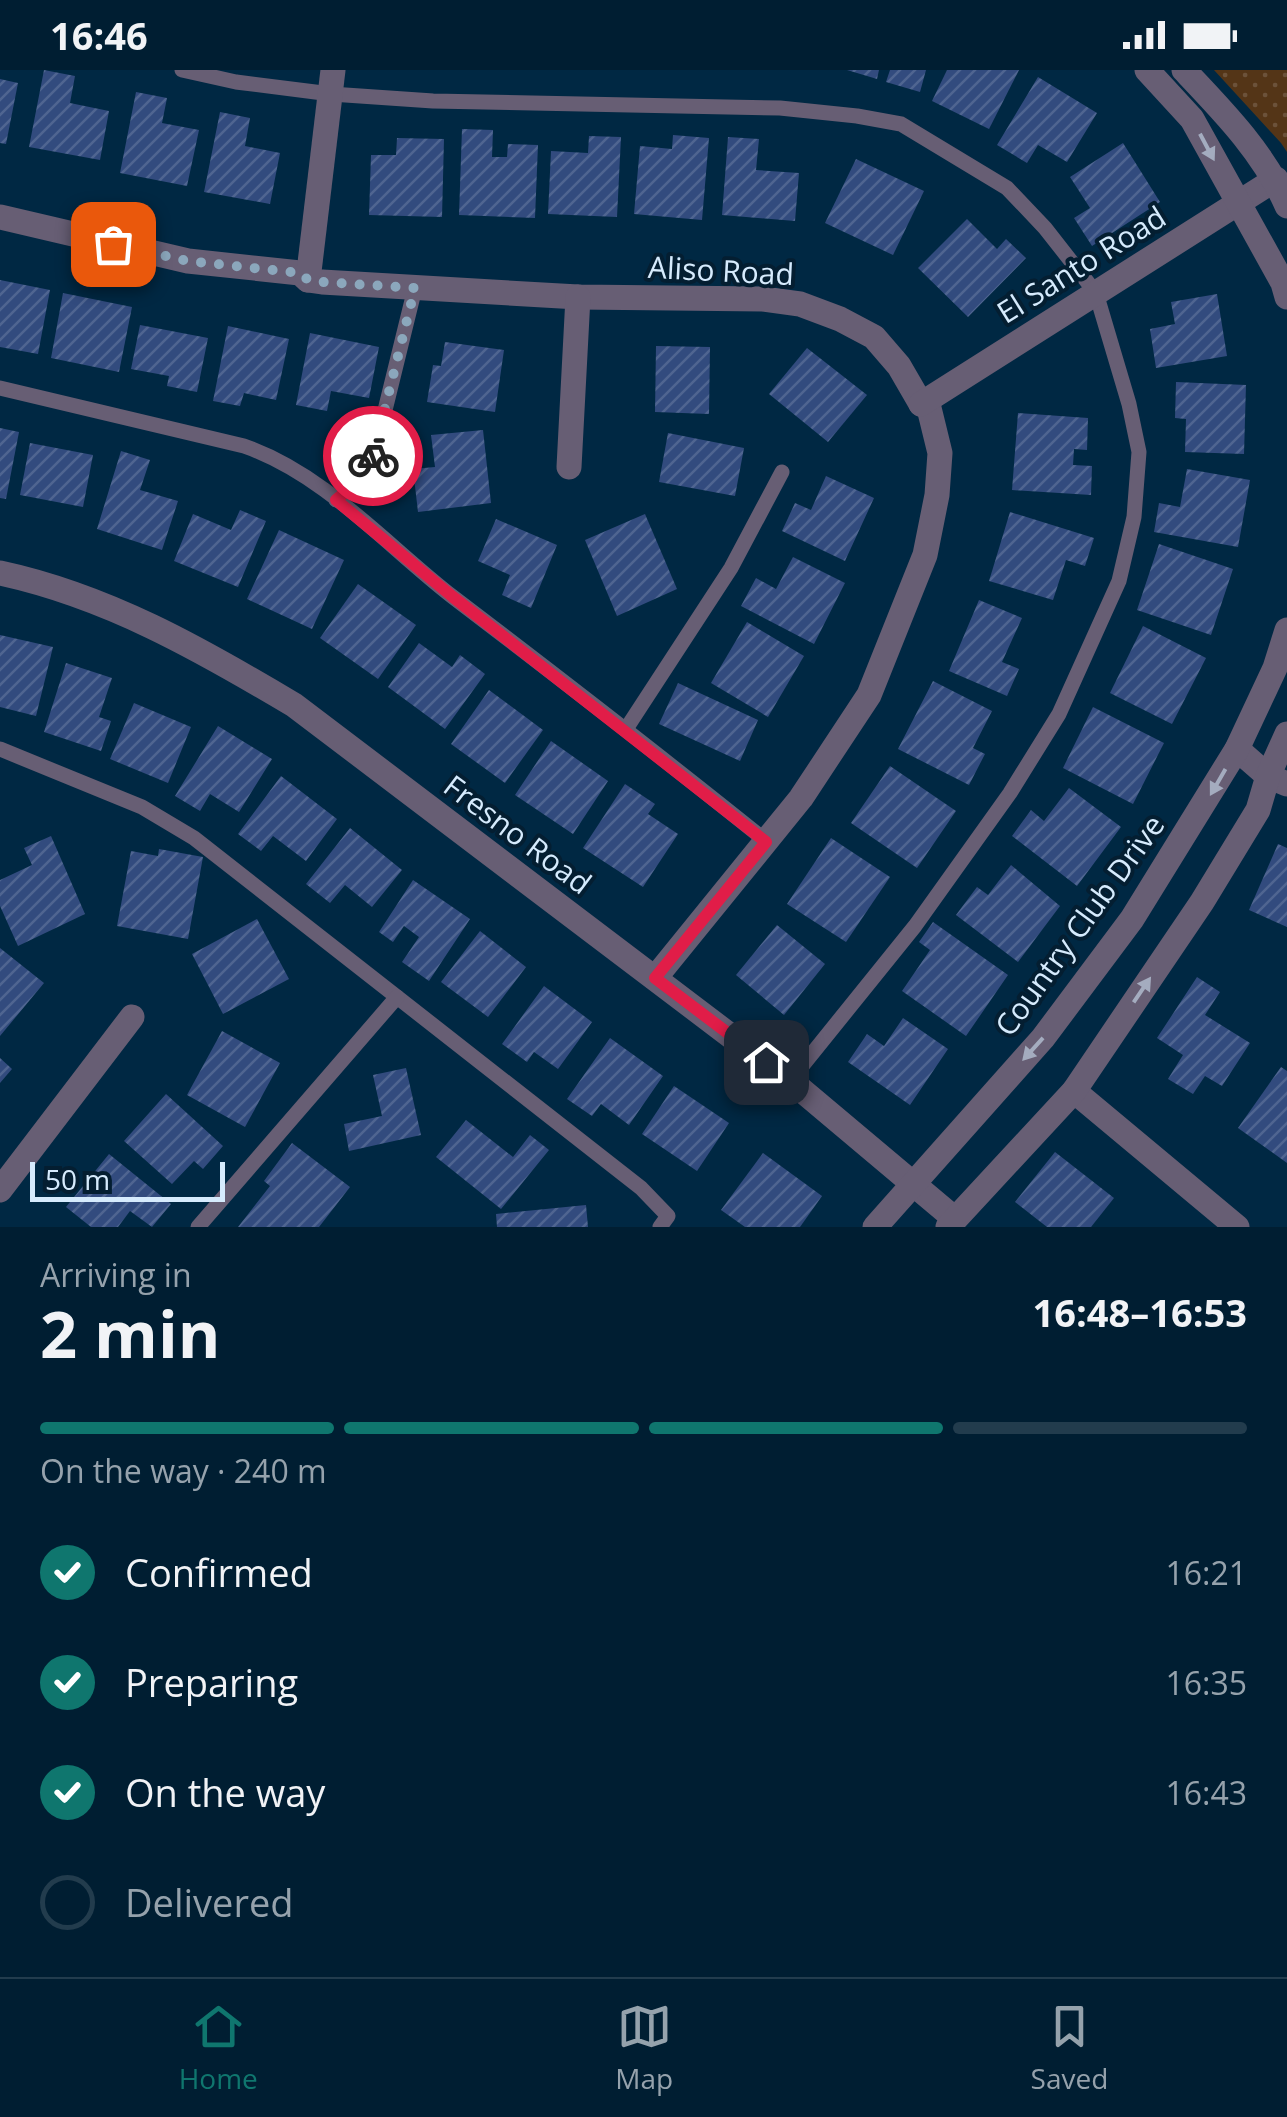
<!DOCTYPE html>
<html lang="en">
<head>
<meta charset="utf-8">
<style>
  :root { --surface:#001e32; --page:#0a273a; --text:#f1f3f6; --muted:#95a2ac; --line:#223c4d; --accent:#0f766e }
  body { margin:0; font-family:"Open Sans",sans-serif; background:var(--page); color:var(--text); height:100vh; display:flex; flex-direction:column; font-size:38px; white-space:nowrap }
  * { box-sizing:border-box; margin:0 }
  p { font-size:32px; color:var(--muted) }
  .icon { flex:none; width:55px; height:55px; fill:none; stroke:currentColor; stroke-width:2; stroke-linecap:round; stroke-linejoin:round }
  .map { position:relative; height:1157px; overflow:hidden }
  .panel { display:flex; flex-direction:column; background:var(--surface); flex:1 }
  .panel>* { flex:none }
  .scale { position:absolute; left:30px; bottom:25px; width:195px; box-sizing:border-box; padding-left:10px; border:5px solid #d6ebfd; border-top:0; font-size:28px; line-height:35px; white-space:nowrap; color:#d6ebfd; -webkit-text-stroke:8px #041e31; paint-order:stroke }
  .pin { position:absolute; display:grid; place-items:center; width:85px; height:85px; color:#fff; margin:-42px; border-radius:20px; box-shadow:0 5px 15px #0006 }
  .courier { position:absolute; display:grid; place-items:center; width:100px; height:100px; margin:-50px; border:8px solid #e11d48; border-radius:50%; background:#fff; color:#222; box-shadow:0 2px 12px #0007 }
  .headline em { font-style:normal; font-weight:700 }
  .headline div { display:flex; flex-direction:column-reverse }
  .headline { display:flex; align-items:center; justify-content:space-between; height:170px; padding:0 40px }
  h1 { font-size:65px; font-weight:700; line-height:75px }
  .bar { display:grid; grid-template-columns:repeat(4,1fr); gap:15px 10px; align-content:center; height:120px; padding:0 40px }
  .bar i { height:12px; border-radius:8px; background:var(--line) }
  .bar .active { background:var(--accent) }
  .bar p { grid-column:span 4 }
  ol { padding:0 40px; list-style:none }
  li { display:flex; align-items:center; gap:30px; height:110px }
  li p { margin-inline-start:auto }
  li .icon { padding:10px; border-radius:50%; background:var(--accent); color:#fff; stroke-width:4 }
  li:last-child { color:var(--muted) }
  li i { width:55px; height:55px; border:5px solid var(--line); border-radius:50% }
  .status { display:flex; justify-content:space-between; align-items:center; height:70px; padding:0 50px; background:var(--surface); direction:ltr }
  .status svg { height:28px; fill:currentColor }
  .dock { display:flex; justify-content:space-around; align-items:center; height:140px; border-top:2px solid var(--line); background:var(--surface); font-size:28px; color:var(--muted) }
  .dock a { display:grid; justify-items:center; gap:5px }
  .dock .active { color:var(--accent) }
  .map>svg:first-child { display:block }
  .grass { fill:url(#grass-dots) }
  .building { fill:url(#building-hatch) }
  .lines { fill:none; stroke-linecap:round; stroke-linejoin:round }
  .service { stroke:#675e74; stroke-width:15 }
  .minor { stroke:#675e74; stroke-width:25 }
  .tertiary { stroke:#675e74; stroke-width:25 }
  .oneway { fill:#a4acbf }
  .done { stroke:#8ba7bc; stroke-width:10; stroke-dasharray:0 18 }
  .route { stroke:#e11d48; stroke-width:12 }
  .labels { text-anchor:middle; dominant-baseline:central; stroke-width:8; stroke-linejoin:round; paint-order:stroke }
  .street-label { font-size:30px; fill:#d6ebfd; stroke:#041e31 }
</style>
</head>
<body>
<div class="status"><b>16:46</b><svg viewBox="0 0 49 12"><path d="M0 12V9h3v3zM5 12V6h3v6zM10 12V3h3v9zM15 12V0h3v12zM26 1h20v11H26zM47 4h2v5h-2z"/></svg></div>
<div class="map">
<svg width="1287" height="1157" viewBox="0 0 1287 1157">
  <defs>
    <pattern id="grass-dots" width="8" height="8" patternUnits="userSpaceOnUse" patternTransform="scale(2.5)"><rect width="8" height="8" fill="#543517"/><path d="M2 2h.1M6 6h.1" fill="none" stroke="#6c523a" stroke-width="1.8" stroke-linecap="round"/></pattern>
    <pattern id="building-hatch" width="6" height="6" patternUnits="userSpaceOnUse" patternTransform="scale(2.5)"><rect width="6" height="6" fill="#324b7e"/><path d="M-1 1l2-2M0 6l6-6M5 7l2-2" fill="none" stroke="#4f6591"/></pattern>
  </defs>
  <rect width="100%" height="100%" fill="#002843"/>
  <polygon class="grass" points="1214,0 1287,0 1287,82 1281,73"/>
  <g class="building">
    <polygon points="44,0 75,6 70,33 109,41 100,90 29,77"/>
    <polygon points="847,0 879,0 877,9"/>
    <polygon points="890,0 926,0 920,22 886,12"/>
    <polygon points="947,0 1019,0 989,59 932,31"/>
    <polygon points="1038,7 1097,43 1067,92 1038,75 1027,93 997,75"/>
    <polygon points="0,9 18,13 6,74 0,73"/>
    <polygon points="136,22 167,28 162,53 199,60 187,116 120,103"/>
    <polygon points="220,42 250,48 245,76 280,83 270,134 204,122"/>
    <polygon points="462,59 493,60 492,87 507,87 508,74 538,75 535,148 459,145"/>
    <polygon points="673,65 709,68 702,150 634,144 640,76 672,79"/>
    <polygon points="589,66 621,67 617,147 548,144 551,81 588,83"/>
    <polygon points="728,67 759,69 756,100 799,103 795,151 722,145"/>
    <polygon points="397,68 444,69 442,147 369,145 371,85 396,85"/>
    <polygon points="1123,73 1160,132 1092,176 1074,148 1090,138 1070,107"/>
    <polygon points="856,89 924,121 893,185 825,153"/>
    <polygon points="967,149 997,179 1006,169 1026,188 968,247 918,198"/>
    <polygon points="0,210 50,220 38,284 0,277"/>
    <polygon points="63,223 132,237 119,302 51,288"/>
    <polygon points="1217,224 1227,286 1156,298 1150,259 1175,254 1171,232"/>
    <polygon points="140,255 208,268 197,322 167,316 169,306 131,299"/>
    <polygon points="228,256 289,269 276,330 244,323 240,336 213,331"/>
    <polygon points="310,263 379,277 369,328 331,321 327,341 296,335"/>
    <polygon points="445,272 504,280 495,342 427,332 433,295 441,296"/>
    <polygon points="656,276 710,277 709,344 655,342"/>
    <polygon points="807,278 867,325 828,372 769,324"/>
    <polygon points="1176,312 1246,315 1244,384 1185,382 1186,349 1175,348"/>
    <polygon points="1018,343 1088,348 1087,380 1074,379 1073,395 1092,396 1091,425 1012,420"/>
    <polygon points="0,358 19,362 6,429 0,428"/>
    <polygon points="483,360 491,433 418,442 413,399 435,397 431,365"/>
    <polygon points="668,363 744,378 735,426 659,412"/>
    <polygon points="30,373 93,385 83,437 20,425"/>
    <polygon points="121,381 150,390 140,420 178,431 162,480 97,459"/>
    <polygon points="1187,399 1250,410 1238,477 1154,462 1159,433 1180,437"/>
    <polygon points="826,406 874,428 845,491 782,461 795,433 811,440"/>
    <polygon points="240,440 266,451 238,517 174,491 193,444 231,460"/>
    <polygon points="1010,442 1094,468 1085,496 1066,490 1053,530 989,511"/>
    <polygon points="645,444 677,519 617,546 585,470"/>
    <polygon points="496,449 557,475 531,538 502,525 510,505 478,491"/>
    <polygon points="279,460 344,490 312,559 247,529"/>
    <polygon points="1159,474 1233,499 1211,565 1137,540"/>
    <polygon points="793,487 845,513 814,574 741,536 756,508 776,519"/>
    <polygon points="358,514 416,555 378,609 320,568"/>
    <polygon points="979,530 1022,548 1002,592 1019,599 1007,626 949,601"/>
    <polygon points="747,552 804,586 768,647 711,613"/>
    <polygon points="1143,556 1206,588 1172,654 1110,623"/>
    <polygon points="0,565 53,577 36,646 0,637"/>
    <polygon points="419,573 452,597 460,585 485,604 445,659 388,617"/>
    <polygon points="66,593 112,608 99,647 111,651 101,681 44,662"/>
    <polygon points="933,611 992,641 973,678 985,684 969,715 898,679"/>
    <polygon points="678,613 758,650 740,691 659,654"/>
    <polygon points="489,620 543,660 505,713 451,674"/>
    <polygon points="134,633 191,657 168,713 110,689"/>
    <polygon points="1093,637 1164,673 1133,734 1063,698"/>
    <polygon points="218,656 272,689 239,742 210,724 200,741 175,726"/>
    <polygon points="551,671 608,711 573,764 515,725"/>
    <polygon points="890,696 956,741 917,798 851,753"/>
    <polygon points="281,706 337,749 306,791 273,766 261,781 238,764"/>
    <polygon points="625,714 655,734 648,744 678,764 643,817 583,778"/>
    <polygon points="1069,718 1121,757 1077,816 1012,766 1031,740 1044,751"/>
    <polygon points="350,758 402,800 372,837 345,815 330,833 306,814"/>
    <polygon points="51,766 85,844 18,876 0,836 0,810 32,795 24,778"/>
    <polygon points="831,768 890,807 846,872 787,834"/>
    <polygon points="1278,774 1287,778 1287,857 1249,840"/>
    <polygon points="159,779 203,787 188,869 117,856 131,781 158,786"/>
    <polygon points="1011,795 1060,836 1018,892 956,845 977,817 988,825"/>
    <polygon points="413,810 470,849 429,911 402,892 419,867 404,856 393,872 379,862"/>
    <polygon points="257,849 289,909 223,944 192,884"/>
    <polygon points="933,852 1008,905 966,966 902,921 930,880 919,872"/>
    <polygon points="777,855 825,894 784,945 736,905"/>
    <polygon points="480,861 526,897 488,947 441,912"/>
    <polygon points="0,878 44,913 0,966"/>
    <polygon points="1197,907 1220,922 1205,945 1250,973 1222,1016 1205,1006 1193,1024 1168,1009 1183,985 1157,968"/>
    <polygon points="544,916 592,952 558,999 534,982 527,992 502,974"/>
    <polygon points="903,948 948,979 910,1035 848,992 867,964 884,976"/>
    <polygon points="222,961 280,993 245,1057 187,1025"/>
    <polygon points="610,968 663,1006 629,1055 601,1034 592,1046 567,1029"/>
    <polygon points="0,988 12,999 0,1013"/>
    <polygon points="1281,997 1287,1001 1287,1093 1238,1058"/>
    <polygon points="406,998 421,1065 349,1081 344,1054 382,1046 373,1005"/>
    <polygon points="674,1016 729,1053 697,1101 642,1064"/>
    <polygon points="166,1024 223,1076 203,1099 194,1091 172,1114 124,1071"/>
    <polygon points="466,1050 513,1087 530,1065 549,1080 501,1139 436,1087"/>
    <polygon points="292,1073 350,1117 319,1157 238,1157 270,1116 264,1111"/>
    <polygon points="1055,1082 1114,1128 1091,1157 1047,1157 1015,1132"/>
    <polygon points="763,1083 822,1126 800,1157 745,1157 721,1140"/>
    <polygon points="109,1084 171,1134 152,1157 130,1141 118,1157 91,1157 66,1137"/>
    <polygon points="586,1135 588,1157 497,1157 496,1144"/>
  </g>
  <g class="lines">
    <g class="service">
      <polyline points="182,0 236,12 331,24 433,31 780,38 857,46 901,54 1007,118 1045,158 1096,223 1129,334 1139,382 1134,447 1119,511 1059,644 1010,723 915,856 790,1011"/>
      <path d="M 0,318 L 244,376 C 325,404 387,476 453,527 C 558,607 663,688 766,771"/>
      <polyline points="336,430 363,406 375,381 415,218"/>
      <polyline points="626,659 731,498 782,402"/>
      <polyline points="0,679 142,737 194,768 641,1118 668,1146 660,1157"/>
      <polyline points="198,1157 397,927"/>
    </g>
    <g class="minor">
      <polyline points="0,147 188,191 300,203 308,210 322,212 578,227 763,229 800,234 840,249 874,267 899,296 921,334 929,338 940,383 937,425 925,485 869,625 801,728 655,908"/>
      <polyline points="308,210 333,0"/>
      <polyline points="921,334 1276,109"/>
      <polyline points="569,397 578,227"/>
      <path d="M 0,503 C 107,526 200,579 294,635 L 798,1017 L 955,1149"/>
      <polyline points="1237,679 1268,706 1287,714"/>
      <polyline points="1074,1021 1237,1157"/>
      <polyline points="0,1120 132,947"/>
    </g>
    <g class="tertiary">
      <polyline points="1147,0 1192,49 1283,213 1287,227"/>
      <path d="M 1184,0 C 1223,41 1265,84 1287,136"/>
      <polyline points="875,1157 1043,968 1132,849 1237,679 1275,598 1287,560"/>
      <polyline points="948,1157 1074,1021 1202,832 1258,740 1268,706 1287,664"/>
    </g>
  </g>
  <defs><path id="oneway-solid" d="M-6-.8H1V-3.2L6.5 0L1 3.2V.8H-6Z" transform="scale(2.5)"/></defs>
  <g class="oneway">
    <use href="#oneway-solid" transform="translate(1207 77) rotate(62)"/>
    <use href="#oneway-solid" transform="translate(1218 712) rotate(120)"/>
    <use href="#oneway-solid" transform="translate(1142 920) rotate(-56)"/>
    <use href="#oneway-solid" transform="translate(1033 979) rotate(132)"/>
  </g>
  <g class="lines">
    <polyline class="done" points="113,174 188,191 300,203 308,210 322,212 415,218 373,386"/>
    <polyline class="route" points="373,386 364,406 336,430 453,527 766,772 655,908 766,992"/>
  </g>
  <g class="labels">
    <g class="street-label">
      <text transform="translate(1081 194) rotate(-32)">El Santo Road</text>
      <text transform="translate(721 200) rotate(3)">Aliso Road</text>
      <text transform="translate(518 764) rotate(37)">Fresno Road</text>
      <text transform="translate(1079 855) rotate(-54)">Country Club Drive</text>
    </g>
  </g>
</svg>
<div class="scale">50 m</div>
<div class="pin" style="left:113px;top:174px;background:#ea580c"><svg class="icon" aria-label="bag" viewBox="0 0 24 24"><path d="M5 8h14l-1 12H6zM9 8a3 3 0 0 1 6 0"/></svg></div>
<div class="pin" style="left:766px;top:992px;background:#1f2937"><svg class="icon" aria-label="home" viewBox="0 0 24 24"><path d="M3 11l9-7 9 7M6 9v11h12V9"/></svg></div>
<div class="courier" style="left:373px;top:386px"><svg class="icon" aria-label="bike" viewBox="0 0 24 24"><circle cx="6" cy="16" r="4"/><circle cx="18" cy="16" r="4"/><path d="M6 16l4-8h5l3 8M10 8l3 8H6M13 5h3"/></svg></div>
</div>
<section class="panel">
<div class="headline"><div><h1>2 min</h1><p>Arriving in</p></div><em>16:48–16:53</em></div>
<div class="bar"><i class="active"></i><i class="active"></i><i class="active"></i><i></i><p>On the way · 240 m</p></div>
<ol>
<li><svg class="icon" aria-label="check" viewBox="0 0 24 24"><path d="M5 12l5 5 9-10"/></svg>Confirmed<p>16:21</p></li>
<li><svg class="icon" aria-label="check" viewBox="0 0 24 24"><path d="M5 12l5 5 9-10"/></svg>Preparing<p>16:35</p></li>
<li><svg class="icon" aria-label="check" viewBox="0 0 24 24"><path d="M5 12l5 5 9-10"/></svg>On the way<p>16:43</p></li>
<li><i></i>Delivered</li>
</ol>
</section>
<nav class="dock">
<a class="active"><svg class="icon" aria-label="home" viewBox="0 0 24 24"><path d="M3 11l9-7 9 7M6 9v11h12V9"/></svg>Home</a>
<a><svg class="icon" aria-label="map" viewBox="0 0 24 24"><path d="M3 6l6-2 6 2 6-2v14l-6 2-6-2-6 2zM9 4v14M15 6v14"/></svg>Map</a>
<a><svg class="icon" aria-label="saved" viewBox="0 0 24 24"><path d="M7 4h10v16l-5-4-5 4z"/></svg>Saved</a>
</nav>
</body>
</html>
